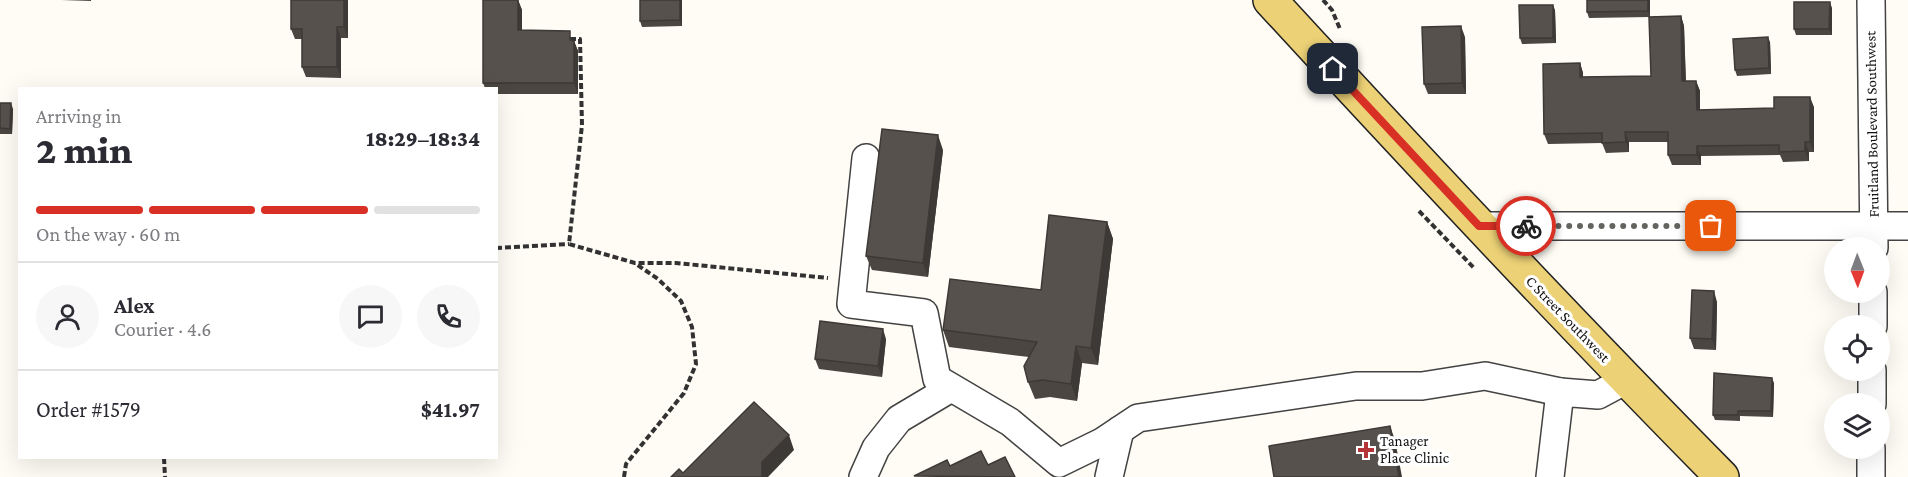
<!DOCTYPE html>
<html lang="en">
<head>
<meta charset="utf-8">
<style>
  :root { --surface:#fff; --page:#f7f7f7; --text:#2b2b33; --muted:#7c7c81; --line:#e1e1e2; --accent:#d93025 }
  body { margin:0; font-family:"Crimson Pro",serif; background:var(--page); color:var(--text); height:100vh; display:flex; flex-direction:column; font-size:22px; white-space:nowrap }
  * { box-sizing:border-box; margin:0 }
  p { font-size:20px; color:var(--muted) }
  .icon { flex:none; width:33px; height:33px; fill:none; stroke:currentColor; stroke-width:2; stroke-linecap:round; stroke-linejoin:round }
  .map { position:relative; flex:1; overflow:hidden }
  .panel { position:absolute; left:18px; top:87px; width:480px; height:372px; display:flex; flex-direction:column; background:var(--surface); border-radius:0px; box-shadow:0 6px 24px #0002 }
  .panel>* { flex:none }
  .needle { width:39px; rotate:179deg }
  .fabs { position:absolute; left:1824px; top:237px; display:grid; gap:12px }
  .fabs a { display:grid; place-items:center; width:66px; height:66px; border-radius:50%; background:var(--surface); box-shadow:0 6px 24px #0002; font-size:30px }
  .pin { position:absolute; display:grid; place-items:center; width:51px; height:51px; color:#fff; margin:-26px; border-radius:12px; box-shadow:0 3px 9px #0006 }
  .courier { position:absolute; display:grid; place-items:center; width:60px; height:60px; margin:-30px; border:4px solid #d93025; border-radius:50%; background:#fff; color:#222; box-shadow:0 2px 8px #0007 }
  .head em { font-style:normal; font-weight:800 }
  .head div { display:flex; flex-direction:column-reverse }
  .head { display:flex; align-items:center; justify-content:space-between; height:102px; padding:0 18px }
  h1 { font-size:39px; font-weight:800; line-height:45px }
  .bar { display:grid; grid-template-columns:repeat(4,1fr); gap:9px 6px; align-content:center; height:72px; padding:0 18px }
  .bar i { height:8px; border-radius:4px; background:var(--line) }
  .bar .selected { background:var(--accent) }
  .bar p { grid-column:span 4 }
  .line { display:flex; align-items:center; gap:15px; padding:0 18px; border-top:2px solid var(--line) }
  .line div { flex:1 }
  .round { display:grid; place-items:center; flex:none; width:63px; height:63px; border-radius:32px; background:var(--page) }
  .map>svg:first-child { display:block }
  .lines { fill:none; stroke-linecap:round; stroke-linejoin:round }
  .minor-casing { stroke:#434343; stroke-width:30 }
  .major-casing { stroke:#212121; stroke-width:36 }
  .path { stroke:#323232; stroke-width:4; stroke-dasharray:6 3; stroke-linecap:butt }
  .minor { stroke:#fff; stroke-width:27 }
  .major { stroke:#ecd176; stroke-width:33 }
  .wall { fill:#4b4642 }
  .shaded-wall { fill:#3d3936 }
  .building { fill:#57514d; stroke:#3d3936; stroke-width:1.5 }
  .done { stroke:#636360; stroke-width:6; stroke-dasharray:0 10.8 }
  .route { stroke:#d93025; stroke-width:8 }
  .poi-dot { fill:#b43437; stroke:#fff; stroke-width:2 }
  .labels { text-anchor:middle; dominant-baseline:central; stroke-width:6; stroke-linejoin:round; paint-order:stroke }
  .street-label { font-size:15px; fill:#101010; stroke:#fff }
  .poi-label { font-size:15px; fill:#101010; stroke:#fff; text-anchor:start }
</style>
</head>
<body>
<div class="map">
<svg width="1908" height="477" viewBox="0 0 1908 477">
  <rect width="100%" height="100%" fill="#fefcf4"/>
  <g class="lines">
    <defs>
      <g id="minor">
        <polyline points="1871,0 1874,248"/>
        <polyline points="866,158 851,304 924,313 937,379 1010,422 1059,463 1102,442 1138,418 1356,386 1422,386 1485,376 1560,392"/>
        <polyline points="1479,226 1908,226"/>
        <polyline points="1873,326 1873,292"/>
        <polyline points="1872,404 1872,370"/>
        <polyline points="863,477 876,448 899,419 951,388"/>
        <polyline points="1109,477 1120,430"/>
        <polyline points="1550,477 1560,392 1598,395 1626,380"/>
        <polyline points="1871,477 1871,448"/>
      </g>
      <path id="major" d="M 1270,0 C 1418,161 1568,321 1722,477"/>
    </defs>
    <use href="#minor" class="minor-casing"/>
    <use href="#major" class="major-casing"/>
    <g class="path">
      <polyline points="1323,0 1332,10 1340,29"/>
      <polyline points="570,39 580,39 582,125 569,244 635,263 676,263 828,278"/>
      <polyline points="1419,211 1475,269"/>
      <polyline points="496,248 569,244"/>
      <polyline points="164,458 165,477"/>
      <polyline points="624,477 626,464 684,393 696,364 692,327 681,301 658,279 636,264"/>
    </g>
    <use href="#minor" class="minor"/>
    <use href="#major" class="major"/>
  </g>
  <g class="wall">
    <polygon points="61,0 91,0 91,1"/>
    <polygon points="291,0 348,0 348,38 341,38 341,78 306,77 302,67 302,39 295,39 291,29"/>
    <polygon points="518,0 522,10 522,30 574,41 578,51 578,94 496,94 496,88 485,88 483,83"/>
    <polygon points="682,0 682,26 642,27 640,21"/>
    <polygon points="1650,0 1650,17 1589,18 1587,12"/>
    <polygon points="1832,8 1832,35 1796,35 1794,29"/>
    <polygon points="1555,10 1556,43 1522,44 1520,38"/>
    <polygon points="1681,16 1684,26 1686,81 1696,81 1700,91 1700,110 1814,107 1814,152 1809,152 1809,161 1783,162 1780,155 1701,156 1701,165 1672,165 1668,155 1668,142 1629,142 1629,152 1606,153 1602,143 1548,144 1544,134 1580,63 1583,73 1583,77 1651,76"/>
    <polygon points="1465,37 1466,94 1428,94 1424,84"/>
    <polygon points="1770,42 1771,74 1737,76 1735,70"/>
    <polygon points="0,103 13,109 12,134 0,134"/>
    <polygon points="943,150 928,277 872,270 866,256"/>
    <polygon points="1107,222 1113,239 1098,365 1082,363 1077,401 1050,397 1035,399 1028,382 1029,357 949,347 943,330 1041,290"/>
    <polygon points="1717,302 1716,350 1694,349 1690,338"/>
    <polygon points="886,339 882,377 819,369 815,359"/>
    <polygon points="1774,383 1773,417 1740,416 1740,421 1715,420 1713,415"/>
  </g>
  <g class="shaded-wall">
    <polygon points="344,0 348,0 348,38 344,27"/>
    <polygon points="518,0 522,10 522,41 518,30"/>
    <polygon points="680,0 682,0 682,26 680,20"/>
    <polygon points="1648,0 1650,0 1650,17 1648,11"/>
    <polygon points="1830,2 1832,8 1832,35 1829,29"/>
    <polygon points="1553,5 1555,10 1556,43 1553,38"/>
    <polygon points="1681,16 1684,26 1686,91 1682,81"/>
    <polygon points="1461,26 1465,37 1466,94 1462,83"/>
    <polygon points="337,27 341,38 341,78 337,67"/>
    <polygon points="1768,37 1770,42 1771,74 1769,68"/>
    <polygon points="574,41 578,51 578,94 574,83"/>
    <polygon points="1580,63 1583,73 1583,87 1580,77"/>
    <polygon points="1696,81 1700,91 1700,120 1697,110"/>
    <polygon points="1810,97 1814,107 1814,152 1810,142"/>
    <polygon points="11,103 13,109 12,134 10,129"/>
    <polygon points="1625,132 1629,142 1629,152 1626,142"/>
    <polygon points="938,135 943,150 928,277 923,263"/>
    <polygon points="1805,142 1809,152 1809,161 1805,151"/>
    <polygon points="1697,146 1701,156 1701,165 1697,155"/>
    <polygon points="1107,222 1113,239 1098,365 1091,348"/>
    <polygon points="1714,291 1717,302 1716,350 1712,339"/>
    <polygon points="883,329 886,339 882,377 878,366"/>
    <polygon points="1076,346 1082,363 1077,401 1071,384"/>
    <polygon points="1772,378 1774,383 1773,417 1771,411"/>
    <polygon points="1390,426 1395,440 1402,477 1399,477"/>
    <polygon points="789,435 794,450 768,477 762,477 762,462"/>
  </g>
  <g class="building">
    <polygon points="291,0 344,0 344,27 337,27 337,67 302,67 302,29 291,29"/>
    <polygon points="483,0 518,0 518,30 570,31 570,40 574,41 574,83 483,83"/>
    <polygon points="640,0 680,0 680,20 640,21"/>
    <polygon points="1587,0 1648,0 1648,11 1587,12"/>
    <polygon points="1794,2 1830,2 1829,29 1794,29"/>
    <polygon points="1519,5 1553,5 1553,38 1520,38"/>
    <polygon points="1681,16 1682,81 1696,81 1697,110 1774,108 1774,97 1810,97 1810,142 1805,142 1805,151 1779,152 1779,145 1697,146 1697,155 1668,155 1668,132 1625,132 1626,142 1602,143 1602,133 1544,134 1543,64 1580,63 1580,77 1651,76 1649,17"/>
    <polygon points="1461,26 1462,83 1424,84 1422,27"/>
    <polygon points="1768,37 1769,68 1735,70 1733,39"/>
    <polygon points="0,103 11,103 10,129 0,128"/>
    <polygon points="882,129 938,135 923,263 866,256"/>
    <polygon points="1049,215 1107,222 1091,348 1076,346 1071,384 1043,380 1028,382 1024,366 1037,342 943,330 950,279 1041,290"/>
    <polygon points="1692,290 1714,291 1712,339 1690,338"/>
    <polygon points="820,321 883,329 878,366 815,359"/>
    <polygon points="1714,373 1772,378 1771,411 1738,411 1738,415 1713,415"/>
    <polygon points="754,402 789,435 762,462 762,477 671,477 679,469 683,473"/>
    <polygon points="1390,426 1399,477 1274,477 1269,446"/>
    <polygon points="981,451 988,465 1005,457 1015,477 914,476 947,460 950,466"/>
  </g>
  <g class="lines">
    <polyline class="done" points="1526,226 1711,226"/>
    <polyline class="route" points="1333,69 1479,226 1526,226"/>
  </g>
  <path class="poi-dot" d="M1363 441h6v6h6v6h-6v6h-6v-6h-6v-6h6z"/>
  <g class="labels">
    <g class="street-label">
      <text transform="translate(1872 124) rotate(-91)">Fruitland Boulevard Southwest</text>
      <text transform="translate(1568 319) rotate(46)">C Street Southwest</text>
    </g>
    <g class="poi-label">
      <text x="1380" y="441">Tanager<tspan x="1380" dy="17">Place Clinic</tspan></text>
    </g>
  </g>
</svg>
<div class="fabs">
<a><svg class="needle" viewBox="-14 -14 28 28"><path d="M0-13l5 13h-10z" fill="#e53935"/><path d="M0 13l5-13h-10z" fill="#7c7c81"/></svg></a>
<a><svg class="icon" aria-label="locate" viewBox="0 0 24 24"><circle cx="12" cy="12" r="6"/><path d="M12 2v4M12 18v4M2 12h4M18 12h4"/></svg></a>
<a><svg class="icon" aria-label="layers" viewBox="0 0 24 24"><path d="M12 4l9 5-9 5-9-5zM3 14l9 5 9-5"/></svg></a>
</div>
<div class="pin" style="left:1711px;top:226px;background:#ea580c"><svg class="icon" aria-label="bag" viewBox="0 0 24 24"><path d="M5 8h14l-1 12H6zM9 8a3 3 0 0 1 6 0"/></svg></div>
<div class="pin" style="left:1333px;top:69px;background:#1f2937"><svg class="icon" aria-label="home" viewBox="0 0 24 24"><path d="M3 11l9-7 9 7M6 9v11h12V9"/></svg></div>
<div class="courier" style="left:1526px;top:226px"><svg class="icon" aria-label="bike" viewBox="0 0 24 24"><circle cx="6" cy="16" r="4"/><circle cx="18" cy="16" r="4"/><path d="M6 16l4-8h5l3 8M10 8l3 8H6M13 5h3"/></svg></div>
<section class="panel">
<div class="head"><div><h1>2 min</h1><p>Arriving in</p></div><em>18:29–18:34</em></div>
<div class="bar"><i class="selected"></i><i class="selected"></i><i class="selected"></i><i></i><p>On the way · 60 m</p></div>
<div class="line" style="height:108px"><a class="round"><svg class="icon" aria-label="person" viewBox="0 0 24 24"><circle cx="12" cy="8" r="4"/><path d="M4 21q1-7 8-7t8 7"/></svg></a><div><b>Alex</b><p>Courier · 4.6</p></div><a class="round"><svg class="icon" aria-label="chat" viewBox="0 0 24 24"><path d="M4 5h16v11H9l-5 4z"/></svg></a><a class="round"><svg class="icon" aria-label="phone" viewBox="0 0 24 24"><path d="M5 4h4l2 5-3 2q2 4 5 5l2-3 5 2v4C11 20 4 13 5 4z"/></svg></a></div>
<div class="line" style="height:78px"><div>Order #1579</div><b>$41.97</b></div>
</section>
</div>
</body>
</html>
